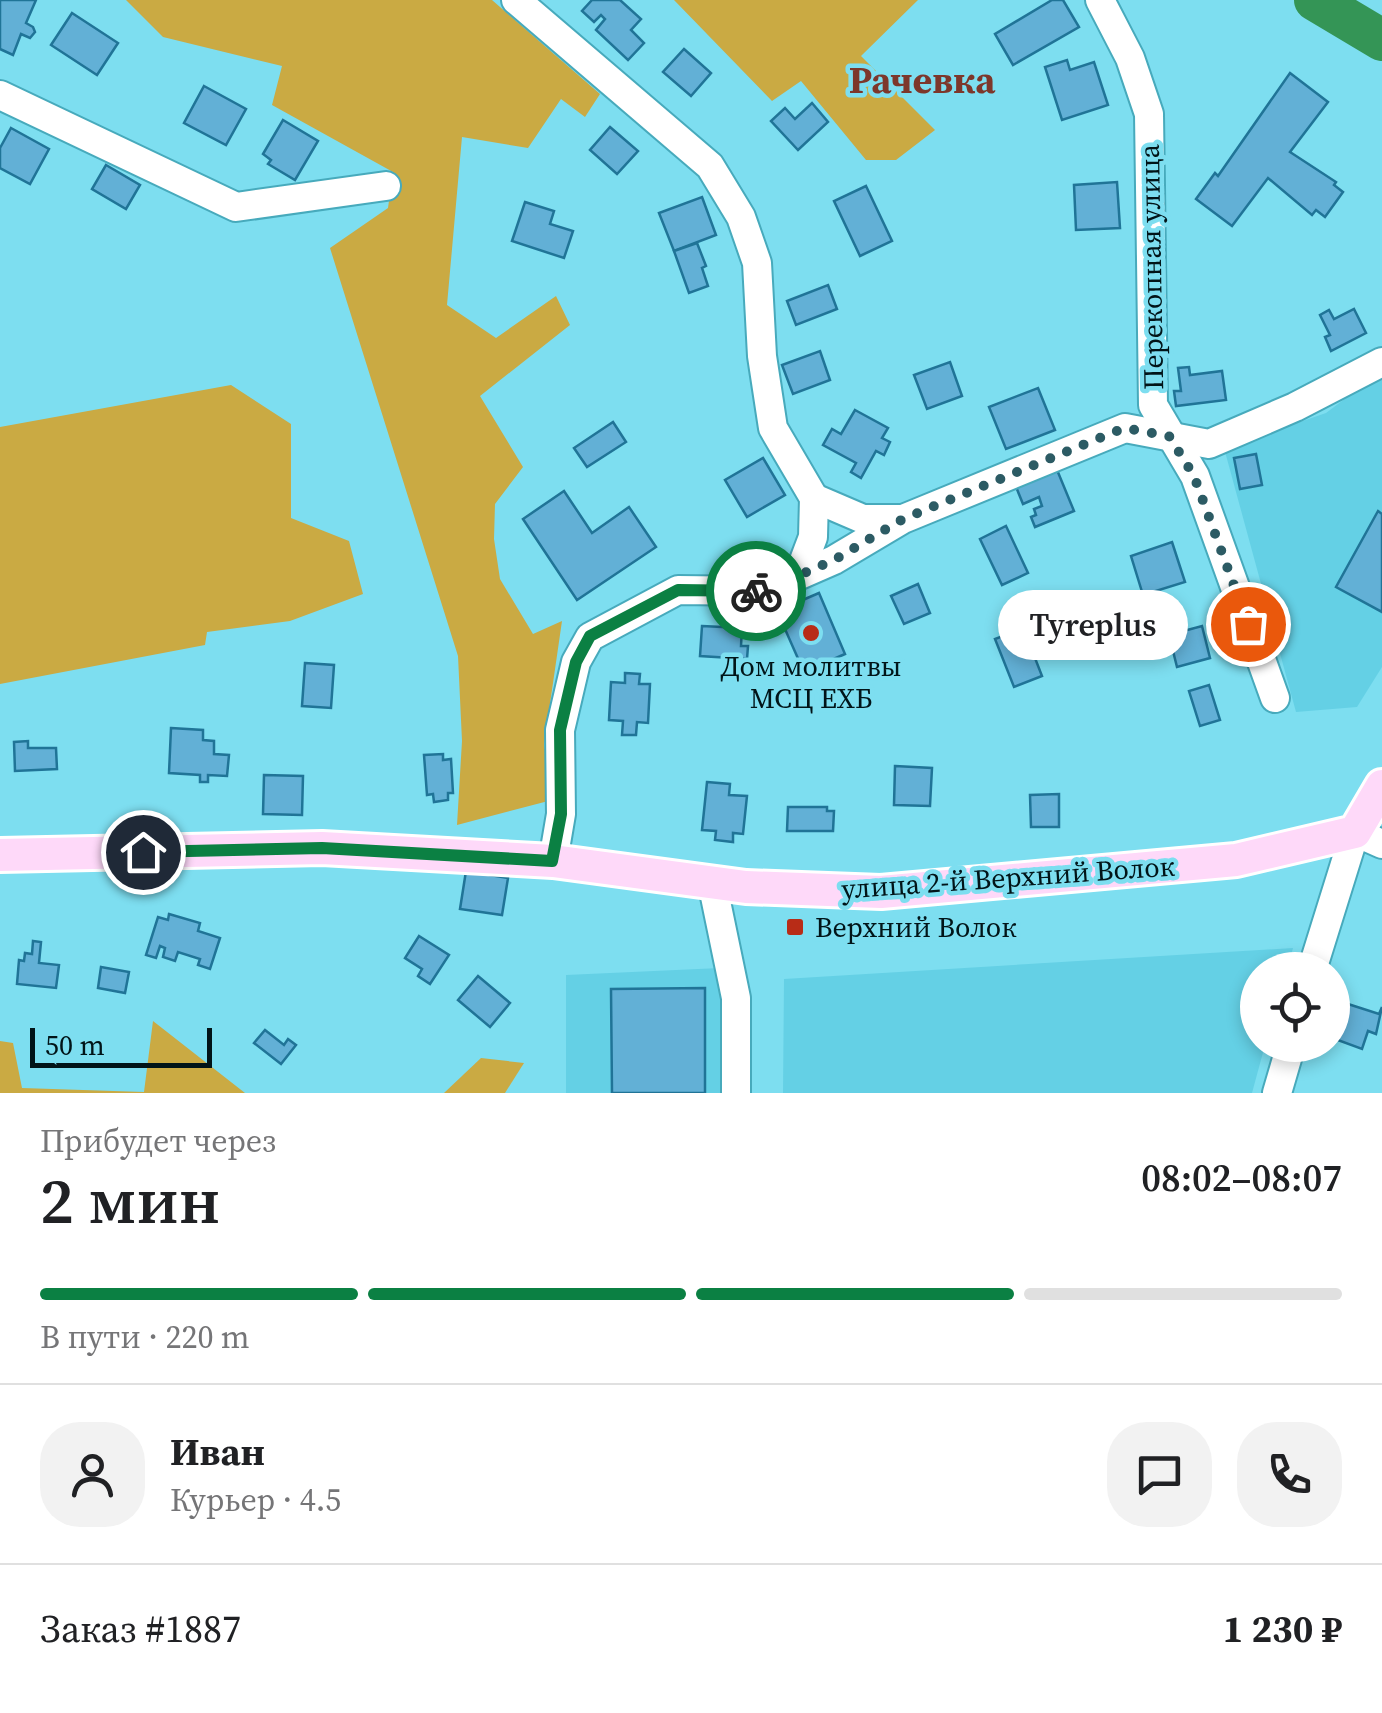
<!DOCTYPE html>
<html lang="ru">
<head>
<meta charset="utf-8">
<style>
  :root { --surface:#fff; --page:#f2f2f2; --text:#202124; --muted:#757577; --line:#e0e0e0; --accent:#0b8043 }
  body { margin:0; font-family:"Source Serif 4",serif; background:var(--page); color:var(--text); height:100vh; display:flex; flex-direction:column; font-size:38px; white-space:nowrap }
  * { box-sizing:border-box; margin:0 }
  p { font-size:32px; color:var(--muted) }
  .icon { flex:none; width:55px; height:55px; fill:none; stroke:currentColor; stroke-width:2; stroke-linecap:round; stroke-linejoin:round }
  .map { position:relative; height:1093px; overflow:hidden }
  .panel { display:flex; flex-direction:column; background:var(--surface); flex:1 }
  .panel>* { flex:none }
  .fabs { position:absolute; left:1240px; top:952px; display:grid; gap:20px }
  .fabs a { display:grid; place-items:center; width:110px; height:110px; border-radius:50%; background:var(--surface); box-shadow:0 5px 15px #0003; font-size:50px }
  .scale { position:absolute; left:30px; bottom:25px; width:182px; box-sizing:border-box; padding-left:10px; border:5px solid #011418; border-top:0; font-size:28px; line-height:35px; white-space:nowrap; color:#011418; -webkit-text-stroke:8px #7ddef0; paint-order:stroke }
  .pin { position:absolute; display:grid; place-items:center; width:85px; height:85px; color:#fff; margin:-42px; border:5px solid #fff; border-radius:50%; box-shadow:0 2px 10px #0007 }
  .courier { position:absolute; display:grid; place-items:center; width:100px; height:100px; margin:-50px; border:8px solid #0b8043; border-radius:50%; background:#fff; color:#222; box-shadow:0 2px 12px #0007 }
  .bubble { position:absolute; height:70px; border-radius:35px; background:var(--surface); box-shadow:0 5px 15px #0003; font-size:32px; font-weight:600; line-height:70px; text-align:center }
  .headline em { font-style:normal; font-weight:600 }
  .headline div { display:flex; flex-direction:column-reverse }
  .headline { display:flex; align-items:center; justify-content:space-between; height:170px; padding:0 40px }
  h1 { font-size:65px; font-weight:600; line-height:75px }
  .bar { display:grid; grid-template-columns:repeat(4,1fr); gap:15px 10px; align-content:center; height:120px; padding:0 40px }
  .bar i { height:12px; border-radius:8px; background:var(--line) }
  .bar .current { background:var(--accent) }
  .bar p { grid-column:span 4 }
  .line { display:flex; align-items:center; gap:25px; padding:0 40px; border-top:2px solid var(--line) }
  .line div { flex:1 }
  .round { display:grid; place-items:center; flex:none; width:105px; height:105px; border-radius:40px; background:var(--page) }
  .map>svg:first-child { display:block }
  .built { fill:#64d0e5 }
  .green { fill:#caaa43 }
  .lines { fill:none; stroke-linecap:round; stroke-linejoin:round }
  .river { stroke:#349556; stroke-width:42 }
  .building { fill:#62b0d6; stroke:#207497; stroke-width:2.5 }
  .minor-casing { stroke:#47aabc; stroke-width:32 }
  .major-casing { stroke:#fff; stroke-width:38 }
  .minor { stroke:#fff; stroke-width:28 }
  .major { stroke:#fed9f9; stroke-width:32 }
  .done { stroke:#2c5b64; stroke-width:10; stroke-dasharray:0 18 }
  .route { stroke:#0b8043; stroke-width:12 }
  .poi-dot { fill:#b82c17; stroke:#7ddef0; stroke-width:4 }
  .labels { text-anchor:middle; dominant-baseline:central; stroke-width:9; stroke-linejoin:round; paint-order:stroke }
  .street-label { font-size:28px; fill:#011418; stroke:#7ddef0 }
  .poi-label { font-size:28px; fill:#011418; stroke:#7ddef0 }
  .district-label { font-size:38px; font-weight:bold; fill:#7d372b; stroke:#7ddef0 }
</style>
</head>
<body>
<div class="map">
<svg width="1382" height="1093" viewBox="0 0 1382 1093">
  <rect width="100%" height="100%" fill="#7ddef0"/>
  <g class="built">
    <polygon points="1382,371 1382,667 1357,707 1296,712 1224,448 1326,413"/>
    <polygon points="1293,948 1287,970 1258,970 1258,1045 1265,1045 1252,1093 783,1093 784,979"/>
    <polygon points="720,968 721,1093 566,1093 566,975"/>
  </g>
  <g class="green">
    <polygon points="126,0 492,0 600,94 585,117 561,99 528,148 462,137 447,305 496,338 556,296 570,325 480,396 523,467 495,504 494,539 500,579 533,634 562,621 544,745 556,799 457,825 462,741 458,656 330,248 388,208 393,172 272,105 282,66 163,37"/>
    <polygon points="674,0 918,0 861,56 935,130 896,160 866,160 801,81 772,101"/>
    <polygon points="231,385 291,424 291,518 349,541 363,594 290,621 207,632 205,645 0,684 0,427"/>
    <polygon points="153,1021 245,1093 0,1093 0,1041 13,1043 22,1088 144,1092"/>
    <polygon points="481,1058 524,1063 505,1093 444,1093"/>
  </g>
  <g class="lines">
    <polyline class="river" points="1315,0 1382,40"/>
  </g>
  <g class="building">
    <polygon points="0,0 36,0 26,23 33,27 35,32 30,38 21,34 13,55 0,49"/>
    <polygon points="592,0 620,0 641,19 631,30 644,43 628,60 596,30 605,19 601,15 594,22 582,11"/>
    <polygon points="1052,0 1063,0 1079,27 1013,65 995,34"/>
    <polygon points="72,13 118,43 97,75 51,45"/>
    <polygon points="684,49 711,73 691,96 663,72"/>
    <polygon points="1067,60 1070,70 1094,62 1108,105 1062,120 1045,67"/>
    <polygon points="1290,73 1328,102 1290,152 1336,182 1334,185 1343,192 1325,217 1316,210 1312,215 1268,178 1232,226 1196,199 1215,173 1218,176"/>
    <polygon points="204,86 246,109 226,145 184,123"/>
    <polygon points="812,103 828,122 798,150 771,121 785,108 795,119"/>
    <polygon points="283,120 318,141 295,180 268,164 271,160 263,154"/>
    <polygon points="610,127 638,151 617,174 590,150"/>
    <polygon points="11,128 49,149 30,184 0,168 0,148"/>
    <polygon points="106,165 140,185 126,209 92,189"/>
    <polygon points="1117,182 1120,228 1076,230 1074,185"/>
    <polygon points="866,186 892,241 860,256 834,201"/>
    <polygon points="702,197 716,235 674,251 659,213"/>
    <polygon points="525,202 554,211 550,224 573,231 564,258 512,241"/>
    <polygon points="697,243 706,266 702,268 708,286 689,293 674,251"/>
    <polygon points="828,285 837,309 796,325 787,301"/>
    <polygon points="1354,309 1366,333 1331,351 1325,337 1330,335 1320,315 1329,310 1334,319"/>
    <polygon points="820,351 830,380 793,394 782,365"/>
    <polygon points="950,362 962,396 927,409 914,375"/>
    <polygon points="1189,367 1190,375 1222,371 1226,400 1176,406 1174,391 1181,391 1178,368"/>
    <polygon points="1038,388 1055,430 1006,449 989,407"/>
    <polygon points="855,410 888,428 882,438 890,442 884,455 876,451 861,478 851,472 856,463 823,445 832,429 841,434"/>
    <polygon points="613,422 626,442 587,467 574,448"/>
    <polygon points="1256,454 1262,485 1240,489 1234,458"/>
    <polygon points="763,458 785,495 747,517 725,480"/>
    <polygon points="1055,465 1074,511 1035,527 1031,517 1036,515 1034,509 1042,506 1039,497 1023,504 1014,482"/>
    <polygon points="564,491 592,533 629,507 656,547 577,600 523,519"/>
    <polygon points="1378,511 1382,514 1382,612 1336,587"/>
    <polygon points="1006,526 1028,573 1002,585 980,539"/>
    <polygon points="1172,542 1185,582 1143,595 1131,556"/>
    <polygon points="918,584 930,613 904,624 891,596"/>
    <polygon points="819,593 845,654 804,672 777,611"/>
    <polygon points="702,626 742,628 741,646 748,646 747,659 700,656"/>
    <polygon points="1202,626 1210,658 1177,667 1169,635"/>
    <polygon points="1011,633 1016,644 1028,640 1042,676 1014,687 995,639"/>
    <polygon points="305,663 334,665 331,708 302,706"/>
    <polygon points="625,673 640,674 639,684 650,684 648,723 637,722 636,735 622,735 623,721 609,720 611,682 625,683"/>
    <polygon points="1209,685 1220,720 1200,726 1189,691"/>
    <polygon points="171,728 203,730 203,740 214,741 214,754 229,755 227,776 208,775 208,782 200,782 200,775 169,773"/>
    <polygon points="28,741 28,748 56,748 57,769 15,771 14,742"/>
    <polygon points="443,754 443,760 451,759 453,793 448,793 448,800 434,802 433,794 427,795 424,755"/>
    <polygon points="895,766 932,768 930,806 894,805"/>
    <polygon points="264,775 303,776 302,815 263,814"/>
    <polygon points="707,782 730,784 729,795 747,796 743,834 733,833 733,842 715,840 716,831 702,830"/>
    <polygon points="1059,794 1059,827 1031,827 1030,795"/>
    <polygon points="788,807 827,807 827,811 834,811 833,831 787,831"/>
    <polygon points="466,871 508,878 502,915 460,909"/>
    <polygon points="169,914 200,923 198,931 220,938 210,969 198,965 200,959 178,952 175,961 163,957 165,948 160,946 156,958 146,955 158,917 168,920"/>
    <polygon points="419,936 449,955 430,984 418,976 422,969 405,958"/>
    <polygon points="33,941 41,942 39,963 59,965 56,988 17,984 19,960 24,961 25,953 32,954"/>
    <polygon points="101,967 129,972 125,993 98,988"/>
    <polygon points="478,976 510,1003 490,1027 458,1000"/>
    <polygon points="705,988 705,1093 612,1093 611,989"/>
    <polygon points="1348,1004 1379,1014 1382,1007 1376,1034 1368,1031 1362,1049 1335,1039"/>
    <polygon points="265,1030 284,1045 288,1039 296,1045 281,1064 254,1043"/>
  </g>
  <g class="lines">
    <defs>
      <g id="minor">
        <polyline points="516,0 710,166 741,217 757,263 762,356 773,428 814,498 813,537 799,574"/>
        <polyline points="1100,0 1130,58 1149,114 1153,405 1195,476 1275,698"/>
        <polyline points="0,95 236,207 386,186"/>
        <polyline points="814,498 863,519 901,519"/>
        <polyline points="553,861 561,814 560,730 576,662 590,637 678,590 763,591 834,560 903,519 1125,428 1209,444 1295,407 1382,362"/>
        <polyline points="712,882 736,998 736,1093"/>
        <polyline points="1312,970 1355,832 1382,844"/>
        <polyline points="1277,1093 1291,1045"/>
      </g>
      <polyline id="major" points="0,855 322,848 553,861 746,887 881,892 1236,860 1355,832 1382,786"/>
    </defs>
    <use href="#minor" class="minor-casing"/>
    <use href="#major" class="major-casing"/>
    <use href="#minor" class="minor"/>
    <use href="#major" class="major"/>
  </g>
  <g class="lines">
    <polyline class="done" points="756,591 763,591 834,560 903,519 1124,428 1169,436 1194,476 1248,624"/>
    <polyline class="route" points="143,852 322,848 552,861 561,814 560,730 576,662 590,636 678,590 756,591"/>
  </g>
  <g class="poi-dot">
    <circle cx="811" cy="633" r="10"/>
    <rect x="785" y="917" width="20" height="20" rx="5"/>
  </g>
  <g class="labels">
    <g class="street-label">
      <text transform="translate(1151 267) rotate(-91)">Перекопная улица</text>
      <text transform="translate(1008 877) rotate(-4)">улица 2-й Верхний Волок</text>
    </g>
    <g class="poi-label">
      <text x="811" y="666">Дом молитвы<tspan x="811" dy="32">МСЦ ЕХБ</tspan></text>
      <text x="815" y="927" text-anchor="start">Верхний Волок</text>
    </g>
    <g class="district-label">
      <text x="922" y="80">Рачевка</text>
    </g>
  </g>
</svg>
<div class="fabs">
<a><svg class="icon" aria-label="locate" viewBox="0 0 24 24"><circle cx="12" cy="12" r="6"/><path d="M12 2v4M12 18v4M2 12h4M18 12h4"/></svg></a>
</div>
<div class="scale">50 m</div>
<div class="pin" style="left:1248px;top:624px;background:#ea580c"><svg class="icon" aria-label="bag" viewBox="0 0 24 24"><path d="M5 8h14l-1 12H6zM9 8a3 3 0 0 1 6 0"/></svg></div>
<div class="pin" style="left:143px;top:852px;background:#1f2937"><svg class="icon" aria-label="home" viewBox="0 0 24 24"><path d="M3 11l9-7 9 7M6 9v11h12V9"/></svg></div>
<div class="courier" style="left:756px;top:591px"><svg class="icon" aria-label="bike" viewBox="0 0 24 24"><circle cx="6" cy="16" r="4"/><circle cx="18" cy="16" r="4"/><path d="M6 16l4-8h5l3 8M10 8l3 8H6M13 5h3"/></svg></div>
<div class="bubble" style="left:998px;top:590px;width:190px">Tyreplus</div>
</div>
<section class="panel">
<div class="headline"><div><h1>2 мин</h1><p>Прибудет через</p></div><em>08:02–08:07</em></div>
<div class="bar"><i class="current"></i><i class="current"></i><i class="current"></i><i></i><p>В пути · 220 m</p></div>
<div class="line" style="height:180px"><a class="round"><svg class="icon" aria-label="person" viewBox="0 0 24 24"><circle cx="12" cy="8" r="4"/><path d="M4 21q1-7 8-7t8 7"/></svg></a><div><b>Иван</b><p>Курьер · 4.5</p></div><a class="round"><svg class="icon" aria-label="chat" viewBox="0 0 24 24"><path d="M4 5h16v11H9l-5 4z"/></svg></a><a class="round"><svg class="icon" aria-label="phone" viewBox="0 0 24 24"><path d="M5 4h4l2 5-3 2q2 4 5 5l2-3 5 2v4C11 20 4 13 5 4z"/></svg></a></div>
<div class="line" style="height:130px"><div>Заказ #1887</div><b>1 230 ₽</b></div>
</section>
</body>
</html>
